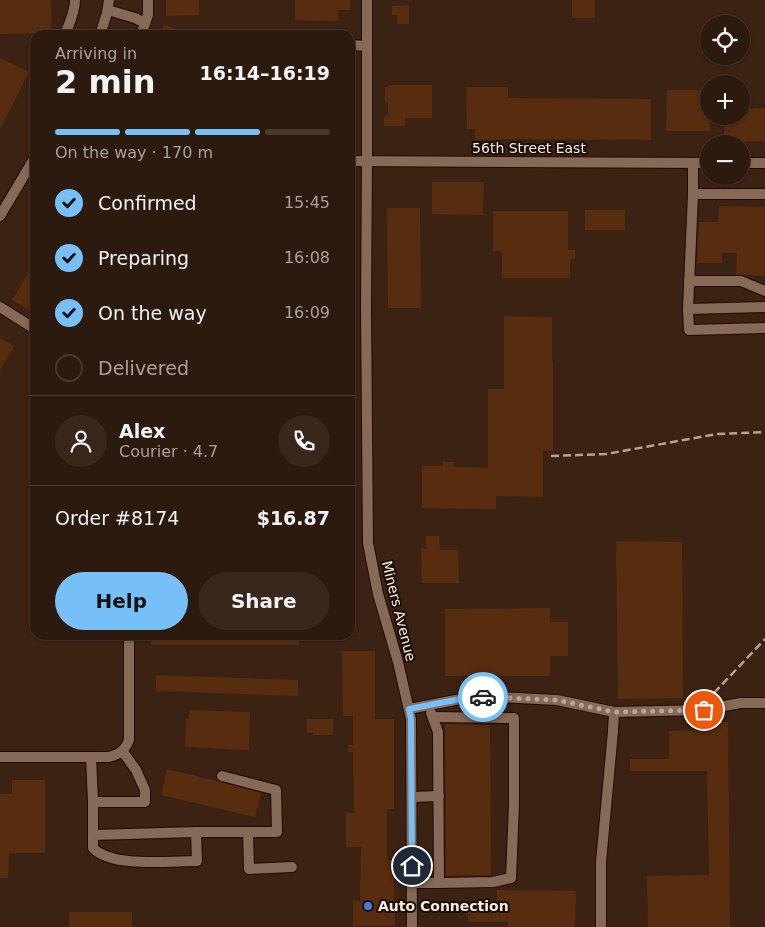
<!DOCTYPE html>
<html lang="en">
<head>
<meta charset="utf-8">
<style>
  :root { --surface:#2d1a0e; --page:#39271c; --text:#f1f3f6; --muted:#a7a19e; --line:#48382e; --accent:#76c0f7 }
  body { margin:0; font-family:"DejaVu Sans",sans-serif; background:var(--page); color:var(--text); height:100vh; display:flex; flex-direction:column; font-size:19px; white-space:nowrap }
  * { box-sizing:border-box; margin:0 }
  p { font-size:16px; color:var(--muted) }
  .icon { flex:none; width:28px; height:28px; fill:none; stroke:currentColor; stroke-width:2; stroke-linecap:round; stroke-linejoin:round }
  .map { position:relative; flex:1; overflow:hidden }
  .drawer { position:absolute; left:30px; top:30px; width:325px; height:610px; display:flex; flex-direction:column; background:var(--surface); border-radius:15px; box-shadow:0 1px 4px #0004,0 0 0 1px var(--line) }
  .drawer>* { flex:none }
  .fabs { position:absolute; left:700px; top:15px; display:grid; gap:10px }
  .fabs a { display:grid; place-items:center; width:50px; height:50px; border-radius:50%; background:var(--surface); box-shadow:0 1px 4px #0004,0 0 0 1px var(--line); font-size:25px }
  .pin { position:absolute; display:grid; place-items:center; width:42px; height:42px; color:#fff; margin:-21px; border:2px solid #fff; border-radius:50%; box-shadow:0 1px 5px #0007 }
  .courier { position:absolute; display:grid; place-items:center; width:50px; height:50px; margin:-25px; border:4px solid #76c0f7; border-radius:50%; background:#fff; color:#222; box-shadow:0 1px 6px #0007 }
  .overview em { font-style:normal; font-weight:800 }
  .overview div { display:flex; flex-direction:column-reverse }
  .overview { display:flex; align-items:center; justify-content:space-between; height:85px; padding:0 25px }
  h1 { font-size:32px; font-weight:800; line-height:38px }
  .bar { display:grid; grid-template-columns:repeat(4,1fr); gap:8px 5px; align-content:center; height:60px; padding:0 25px }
  .bar i { height:6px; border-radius:4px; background:var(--line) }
  .bar .selected { background:var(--accent) }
  .bar p { grid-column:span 4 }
  .line { display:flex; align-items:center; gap:12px; padding:0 25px; border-top:1px solid var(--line) }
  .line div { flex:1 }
  .round { display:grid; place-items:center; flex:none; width:52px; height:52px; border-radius:26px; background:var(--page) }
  ol { padding:0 25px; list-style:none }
  li { display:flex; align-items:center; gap:15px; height:55px }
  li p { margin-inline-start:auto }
  li .icon { padding:5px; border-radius:50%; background:var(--accent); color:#111; stroke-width:4 }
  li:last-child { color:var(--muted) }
  li i { width:28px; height:28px; border:2px solid var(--line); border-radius:50% }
  .primary-button { display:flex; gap:10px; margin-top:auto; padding:10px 25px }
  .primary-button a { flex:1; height:58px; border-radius:30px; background:var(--accent); color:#111; font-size:20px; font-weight:800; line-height:58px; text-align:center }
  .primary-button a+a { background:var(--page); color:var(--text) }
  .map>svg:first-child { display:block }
  .building { fill:#582c0f }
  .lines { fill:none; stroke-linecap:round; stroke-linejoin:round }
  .minor-casing { stroke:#220a00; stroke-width:12 }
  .minor { stroke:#876957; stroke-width:10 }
  .rail { stroke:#b6a195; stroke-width:2.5; stroke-dasharray:8 4; stroke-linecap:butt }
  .done { stroke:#b9a599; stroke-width:5; stroke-dasharray:0 9 }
  .route { stroke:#76c0f7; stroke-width:6 }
  .shop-dot { fill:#3f7fe0; stroke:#1a0f08; stroke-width:2 }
  .labels { text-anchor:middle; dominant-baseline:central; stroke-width:4; stroke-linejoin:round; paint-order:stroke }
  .street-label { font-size:14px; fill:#fdebe1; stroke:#1a0f08 }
  .poi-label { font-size:14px; font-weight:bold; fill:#fdebe1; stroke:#1a0f08; text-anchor:start }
</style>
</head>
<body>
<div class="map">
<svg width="765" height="927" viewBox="0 0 765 927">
  <rect width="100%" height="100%" fill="#3c2213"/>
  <g class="building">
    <polygon points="0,0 51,0 52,33 0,34"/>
    <polygon points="166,0 199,0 199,15 166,16"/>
    <polygon points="295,0 350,0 350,10 338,10 338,21 295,20"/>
    <rect x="572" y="0" width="23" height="18"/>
    <polygon points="409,5 409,24 397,24 397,15 392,15 392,6"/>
    <polygon points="164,24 192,35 160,35"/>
    <polygon points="0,58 29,72 0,129"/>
    <polygon points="388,85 432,85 432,118 405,118 405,126 384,126 384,117 388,115 388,103 385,101 385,87 388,87"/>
    <polygon points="466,87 508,87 508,98 651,99 651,140 502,139 502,140 475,140 475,129 467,129"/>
    <polygon points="667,90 709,90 710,131 666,131"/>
    <polygon points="765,108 765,141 724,142 724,116 741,116 741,109"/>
    <polygon points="432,182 484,182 483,215 432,214"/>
    <polygon points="719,206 765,207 765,276 736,274 737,253 722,253 722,263 697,263 699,222 718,222"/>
    <polygon points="387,208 420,208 421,308 388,308"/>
    <rect x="585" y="210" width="40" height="20"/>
    <polygon points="493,211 568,211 568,250 575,250 575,259 570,259 570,278 502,278 502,251 493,251"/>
    <polygon points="35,262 35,313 12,300"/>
    <polygon points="504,316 552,317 552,363 553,363 553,451 543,451 543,497 496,496 496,509 422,508 422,466 443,466 443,462 454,462 454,467 488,468 488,389 504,389"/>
    <polygon points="0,338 14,346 0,370"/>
    <polygon points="426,536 439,536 440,550 458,550 459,583 422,583 421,549 426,549"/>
    <polygon points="616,541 682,542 683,698 618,699"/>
    <polygon points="550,608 550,622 568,622 568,656 550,656 550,676 445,676 445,609"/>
    <rect x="151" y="635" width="148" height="10"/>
    <polygon points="342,651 375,651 375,719 394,719 394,809 387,809 387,860 394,860 394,901 395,901 395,926 353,926 353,901 360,901 361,847 346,847 346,813 354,813 354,776 353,776 353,752 348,752 348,745 353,745 353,716 343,716"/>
    <polygon points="156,675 298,680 298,696 156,691"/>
    <polygon points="189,710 250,712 249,750 185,747 186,718 189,719"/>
    <polygon points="307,719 333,719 333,735 313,735 313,733 307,733"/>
    <polygon points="706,722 728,722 730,927 648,927 647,876 709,875 707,771 630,771 630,759 669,759 669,731 706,730"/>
    <polygon points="445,724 490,725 491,875 446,876"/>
    <polygon points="167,769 217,781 261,793 255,817 161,795"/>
    <polygon points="12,780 45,780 45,853 9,853 8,878 0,878 0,794 12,794"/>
    <polygon points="497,890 576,891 575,927 508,927 508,922 468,922 468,905 497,905"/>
    <rect x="69" y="912" width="63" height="15"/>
  </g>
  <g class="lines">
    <defs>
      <g id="minor">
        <polyline points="367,0 367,161 366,308 368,543 378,594 398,662 411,719 412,927"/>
        <polyline points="108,10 135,18 145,23"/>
        <path d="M 65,35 C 69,24 75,12 75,0"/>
        <polyline points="100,35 107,13 109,0"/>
        <polyline points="141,35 148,15 148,0"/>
        <polyline points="350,45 367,46"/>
        <polyline points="350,161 709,163"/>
        <polyline points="693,163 693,194 765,194"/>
        <polyline points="741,163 765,163"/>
        <polyline points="0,216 35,157"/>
        <polyline points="689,281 741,281 765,291"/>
        <polyline points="0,307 35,329"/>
        <polyline points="765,307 688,309 689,330 765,328"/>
        <polyline points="688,309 693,194"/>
        <polyline points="409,709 476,696 557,700 614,712 704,710 740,703 765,703"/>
        <polyline points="433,717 514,718 514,804 511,878 493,882 439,883"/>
        <path d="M 0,757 L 109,757 C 120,754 125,750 129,740 L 129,635"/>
        <polyline points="91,757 93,802 145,802 145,790 136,770 123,752"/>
        <polyline points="412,797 439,796"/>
        <polyline points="196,832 277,832 276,790 222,776"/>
        <polyline points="248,832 249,869 292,867"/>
        <path d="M 93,835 L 196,832 L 197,861 C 170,861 112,868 93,848 L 93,802"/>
        <polyline points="412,883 439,883 438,732 431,713"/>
        <polyline points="601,927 601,862 613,731 614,712"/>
      </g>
    </defs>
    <use href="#minor" class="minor-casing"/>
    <use href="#minor" class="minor"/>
    <g class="rail">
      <polyline points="551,456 606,454 717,434 765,432"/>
      <polyline points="714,693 765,639"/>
    </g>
  </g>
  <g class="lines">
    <polyline class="done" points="483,697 557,700 614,712 704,710"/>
    <polyline class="route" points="412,866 411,719 409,709 476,696 483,697"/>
  </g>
  <circle class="shop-dot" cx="368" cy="906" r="5"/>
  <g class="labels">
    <g class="street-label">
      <text x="529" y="148">56th Street East</text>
      <text transform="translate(399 611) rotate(76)">Miners Avenue</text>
    </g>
    <g class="poi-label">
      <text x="378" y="906">Auto Connection</text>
    </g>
  </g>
</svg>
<div class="fabs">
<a><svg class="icon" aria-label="locate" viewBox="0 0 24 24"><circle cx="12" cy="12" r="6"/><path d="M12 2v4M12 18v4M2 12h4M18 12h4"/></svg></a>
<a>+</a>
<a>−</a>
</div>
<div class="pin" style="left:704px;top:710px;background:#ea580c"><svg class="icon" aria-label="bag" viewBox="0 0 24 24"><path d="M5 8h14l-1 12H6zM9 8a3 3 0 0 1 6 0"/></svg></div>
<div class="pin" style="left:412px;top:866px;background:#1f2937"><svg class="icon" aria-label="home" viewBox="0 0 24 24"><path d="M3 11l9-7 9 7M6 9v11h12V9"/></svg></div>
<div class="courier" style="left:483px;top:697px"><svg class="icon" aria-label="car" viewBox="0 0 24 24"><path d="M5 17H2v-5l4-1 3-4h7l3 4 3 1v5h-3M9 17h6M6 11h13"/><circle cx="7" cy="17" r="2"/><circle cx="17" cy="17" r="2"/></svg></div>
<section class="drawer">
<div class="overview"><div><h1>2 min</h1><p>Arriving in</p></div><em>16:14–16:19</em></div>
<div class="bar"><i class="selected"></i><i class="selected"></i><i class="selected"></i><i></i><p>On the way · 170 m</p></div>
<ol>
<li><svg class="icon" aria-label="check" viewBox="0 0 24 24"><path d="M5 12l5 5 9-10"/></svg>Confirmed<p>15:45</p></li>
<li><svg class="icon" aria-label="check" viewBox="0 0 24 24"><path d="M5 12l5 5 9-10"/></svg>Preparing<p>16:08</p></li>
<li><svg class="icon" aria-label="check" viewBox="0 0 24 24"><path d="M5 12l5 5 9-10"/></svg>On the way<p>16:09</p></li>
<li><i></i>Delivered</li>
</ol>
<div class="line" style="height:90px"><a class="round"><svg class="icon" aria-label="person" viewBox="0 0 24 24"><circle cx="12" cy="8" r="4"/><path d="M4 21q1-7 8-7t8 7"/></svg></a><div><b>Alex</b><p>Courier · 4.7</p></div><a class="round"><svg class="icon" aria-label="phone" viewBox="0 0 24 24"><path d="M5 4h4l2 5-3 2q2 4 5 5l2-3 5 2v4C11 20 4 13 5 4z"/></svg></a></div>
<div class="line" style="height:65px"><div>Order #8174</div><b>$16.87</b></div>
<div class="primary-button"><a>Help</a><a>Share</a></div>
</section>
</div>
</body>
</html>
